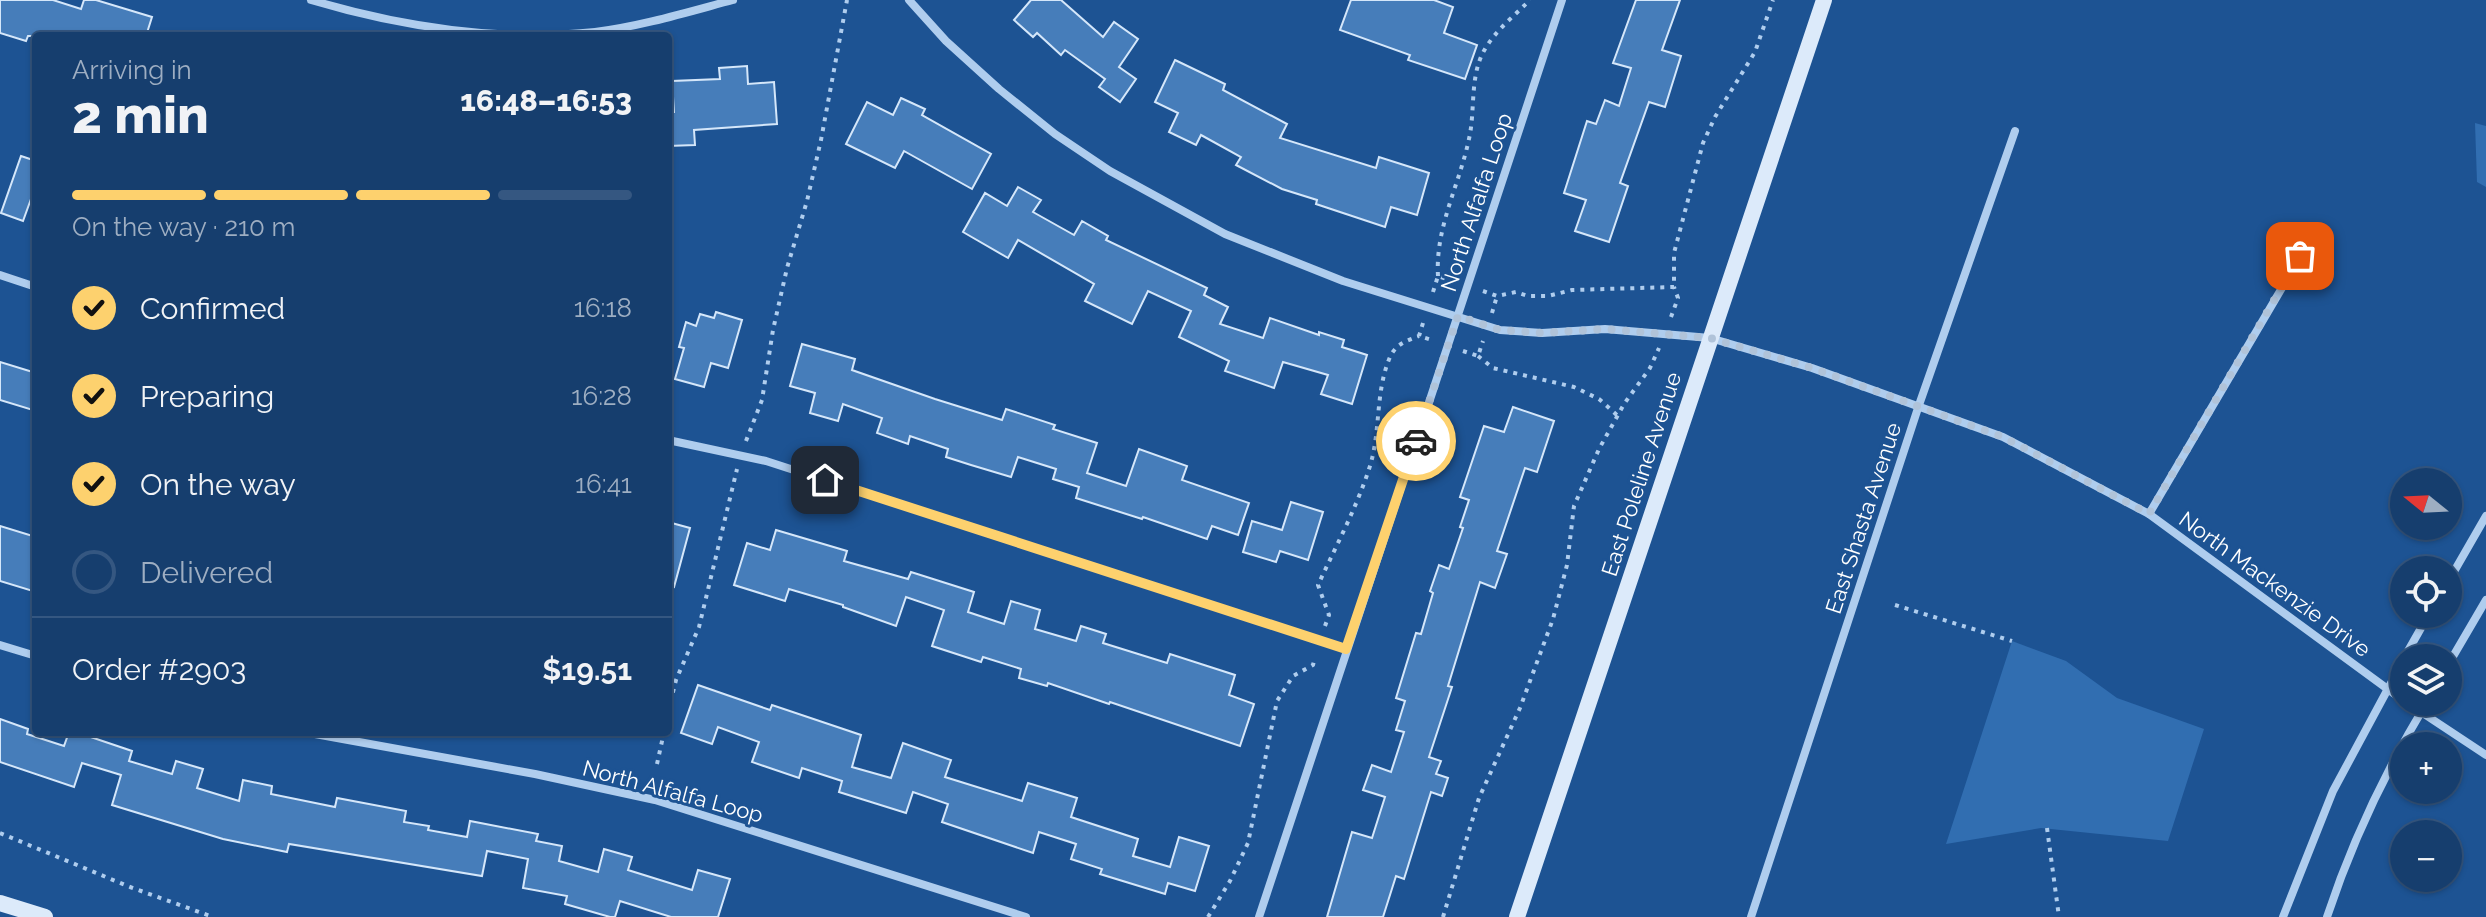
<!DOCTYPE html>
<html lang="en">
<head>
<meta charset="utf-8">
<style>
  :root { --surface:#163e6e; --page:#1f4573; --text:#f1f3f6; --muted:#9eaec2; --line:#355781; --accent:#fdd16e }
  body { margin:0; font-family:Raleway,sans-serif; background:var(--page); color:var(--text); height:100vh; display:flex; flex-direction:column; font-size:30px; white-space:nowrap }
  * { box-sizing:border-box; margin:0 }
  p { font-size:26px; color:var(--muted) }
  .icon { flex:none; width:44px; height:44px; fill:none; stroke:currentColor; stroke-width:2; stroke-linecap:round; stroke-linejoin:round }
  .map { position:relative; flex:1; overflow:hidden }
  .sheet { position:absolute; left:32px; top:32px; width:640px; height:704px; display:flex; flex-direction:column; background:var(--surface); border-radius:8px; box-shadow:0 2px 6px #0004,0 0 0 2px var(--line) }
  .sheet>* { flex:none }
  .needle { width:52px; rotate:288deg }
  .tools { position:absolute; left:2390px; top:468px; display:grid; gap:16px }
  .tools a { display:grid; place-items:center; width:72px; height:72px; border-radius:50%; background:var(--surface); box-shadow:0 2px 6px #0004,0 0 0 2px var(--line); font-size:40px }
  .pin { position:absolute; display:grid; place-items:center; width:68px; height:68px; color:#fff; margin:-34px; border-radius:16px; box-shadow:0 4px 12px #0006 }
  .courier { position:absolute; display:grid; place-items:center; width:80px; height:80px; margin:-40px; border:6px solid #fdd16e; border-radius:50%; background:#fff; color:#222; box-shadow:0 2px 10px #0007 }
  .summary em { font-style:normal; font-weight:800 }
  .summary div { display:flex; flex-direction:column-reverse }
  .summary { display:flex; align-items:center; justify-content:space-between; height:136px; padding:0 40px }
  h1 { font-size:52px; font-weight:800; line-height:60px }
  .bar { display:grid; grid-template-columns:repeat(4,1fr); gap:12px 8px; align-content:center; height:96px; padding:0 40px }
  .bar i { height:10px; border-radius:6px; background:var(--line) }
  .bar .selected { background:var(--accent) }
  .bar p { grid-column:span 4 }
  .line { display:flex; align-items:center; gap:20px; padding:0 40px; border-top:2px solid var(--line) }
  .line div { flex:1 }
  ol { padding:0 40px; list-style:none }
  li { display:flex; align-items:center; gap:24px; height:88px }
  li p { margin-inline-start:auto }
  li .icon { padding:8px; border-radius:50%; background:var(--accent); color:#111; stroke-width:4 }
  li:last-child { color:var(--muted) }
  li i { width:44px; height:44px; border:4px solid var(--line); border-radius:50% }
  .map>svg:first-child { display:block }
  .green { fill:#316eb1 }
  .building { fill:#467dba; stroke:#d5e7fa; stroke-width:2 }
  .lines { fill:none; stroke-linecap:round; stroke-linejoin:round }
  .path { stroke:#afcdee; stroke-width:4; stroke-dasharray:4 6; stroke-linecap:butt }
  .minor { stroke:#afcdee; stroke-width:8 }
  .secondary { stroke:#dceafa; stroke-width:16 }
  .done { stroke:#b0c3d9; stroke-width:8; stroke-dasharray:0 14.4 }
  .route { stroke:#fdd16e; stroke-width:10 }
  .labels { text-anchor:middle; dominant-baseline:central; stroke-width:6; stroke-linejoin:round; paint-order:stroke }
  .street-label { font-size:22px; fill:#fff; stroke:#1d5393 }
</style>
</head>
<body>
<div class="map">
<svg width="2486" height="917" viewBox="0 0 2486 917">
  <rect width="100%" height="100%" fill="#1d5393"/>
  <g class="green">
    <polygon points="2475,123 2486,126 2486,187 2477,182"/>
    <polygon points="2012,641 2066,661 2117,698 2204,729 2168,841 2041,828 1946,844"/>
  </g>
  <g class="building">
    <polygon points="0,0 53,0 81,9 84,0 96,0 152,17 146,36 28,36 26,41 0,33"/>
    <polygon points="1031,0 1061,0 1103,37 1114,22 1138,39 1119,67 1136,79 1120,102 1099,87 1105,79 1065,50 1061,55 1037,33 1033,37 1014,20"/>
    <polygon points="1351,0 1434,0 1453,7 1444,33 1477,45 1465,79 1408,60 1410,55 1340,30"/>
    <polygon points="1636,0 1680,0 1662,50 1681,56 1665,107 1649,102 1620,183 1628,186 1609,242 1575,231 1586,200 1564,193 1587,121 1596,124 1605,100 1619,106 1631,68 1613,63"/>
    <polygon points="1175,60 1225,84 1223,90 1287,124 1280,138 1376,168 1379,157 1429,173 1417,215 1391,207 1385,227 1316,204 1317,200 1282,189 1236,165 1241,157 1201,135 1196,145 1169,132 1178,113 1155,102"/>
    <polygon points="747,66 748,84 774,82 777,124 694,130 695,145 668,146 668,112 674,112 672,81 720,79 719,68"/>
    <polygon points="901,98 925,109 922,115 991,154 972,189 904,151 895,168 846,144 867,102 893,115"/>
    <polygon points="21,156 36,161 36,201 31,199 23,221 1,213"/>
    <polygon points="1018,187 1041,200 1033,212 1074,235 1082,221 1108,236 1106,240 1207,288 1204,295 1228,307 1220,324 1263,338 1270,318 1319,335 1319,332 1344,340 1342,347 1367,355 1352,404 1321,394 1328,375 1283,362 1274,388 1225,371 1229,361 1179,337 1191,311 1148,291 1132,324 1085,301 1094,284 1018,240 1008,258 963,232 985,193 1007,206"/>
    <polygon points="716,312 742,320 728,368 711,363 704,387 675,379 684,348 679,347 686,322 696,326 700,314 714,318"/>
    <polygon points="802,344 855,359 852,370 935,399 1002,420 1006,409 1055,425 1053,429 1097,443 1087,473 1126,486 1139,449 1187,466 1182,480 1249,503 1238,535 1212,526 1207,539 1143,517 1142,519 1076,498 1079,487 1053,479 1056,469 1018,457 1011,477 971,465 946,457 948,449 910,436 908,444 877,433 882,418 843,404 838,421 810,413 815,393 790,386"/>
    <polygon points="0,362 36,373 36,411 0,400"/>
    <polygon points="1513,407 1554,421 1537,472 1525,468 1497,551 1507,554 1495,588 1480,582 1448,686 1452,687 1429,757 1441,761 1436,774 1448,778 1442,796 1431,792 1404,879 1396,876 1383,917 1327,917 1352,832 1372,838 1385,797 1363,790 1372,765 1391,772 1404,732 1396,730 1405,701 1396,698 1416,633 1421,634 1433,593 1430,591 1439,565 1449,569 1463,528 1460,527 1469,500 1460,497 1484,426 1504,432"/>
    <polygon points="1291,502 1323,512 1308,560 1280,551 1276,562 1243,552 1252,521 1282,530"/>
    <polygon points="668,522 690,528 674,587 668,586"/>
    <polygon points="0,526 36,537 36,592 0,581"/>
    <polygon points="776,530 847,551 844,561 908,579 911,572 974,592 968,612 1004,624 1011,601 1040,610 1035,629 1076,641 1081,626 1106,634 1103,643 1167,663 1170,654 1235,675 1229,695 1254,704 1240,746 1110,702 1109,704 1048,683 1047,686 1019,678 1021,669 983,657 981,662 932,646 944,610 906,597 896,626 843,607 843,605 789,589 785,601 734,585 747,543 770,550"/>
    <polygon points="698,685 770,710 772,705 861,735 852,767 891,778 903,743 951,760 945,777 1022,801 1028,783 1077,798 1071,817 1138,839 1133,856 1170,867 1179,837 1209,846 1195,891 1168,883 1165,894 1100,874 1102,869 1071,859 1076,844 1039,832 1033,853 942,822 948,804 913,792 906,813 839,792 842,781 802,768 799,778 752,762 759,742 718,727 712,744 681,733"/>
    <polygon points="0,719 28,729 27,734 64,746 69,732 76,732 132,751 129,761 172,774 176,761 203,769 197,788 239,801 243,780 272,786 271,794 335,807 337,798 406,811 404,822 429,826 428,830 467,837 470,821 538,834 536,841 562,846 559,861 598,872 604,849 632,857 628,870 692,890 698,870 730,879 718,917 671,917 620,901 615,917 610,917 565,904 567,896 523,888 528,859 487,851 482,876 289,844 287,852 223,839 112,805 121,775 82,763 74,787 0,762"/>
  </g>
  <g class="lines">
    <g class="path">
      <path d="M 1438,276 C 1435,226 1461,182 1470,134 C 1475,106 1470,74 1485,49 C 1496,30 1515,15 1530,0"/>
      <polyline points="1483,291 1497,296 1516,292 1528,296 1548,296 1572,290 1674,287 1674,253 1703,143 1715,117 1755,52 1773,0"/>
      <polyline points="1433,292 1438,276 1452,281"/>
      <polyline points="1492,313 1497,296"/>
      <polyline points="1671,317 1678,298 1674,287"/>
      <polyline points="1423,323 1419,336 1432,340"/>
      <polyline points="1463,351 1478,356 1483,341"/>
      <polyline points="1478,356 1493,368 1574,387 1599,399 1618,416"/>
      <polyline points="746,441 762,400 773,330 787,268 807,201 821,140 847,0"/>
      <polyline points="1895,605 2012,641"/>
      <path d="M 1325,626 L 1329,615 L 1318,585 C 1336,546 1357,507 1370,466 C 1381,430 1375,392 1390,357 C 1396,344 1406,341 1419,336"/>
      <polyline points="668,712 676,680 699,627 737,469"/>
      <polyline points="657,764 664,732"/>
      <polyline points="2047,828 2059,917"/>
      <polyline points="0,833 130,887 213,917"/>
      <polyline points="1208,917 1230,881 1248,843 1277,701 1293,676 1313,665 1315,657"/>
      <polyline points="1443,917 1479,798 1520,708 1553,619 1567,565 1574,506 1599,449 1624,404 1650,368 1659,348"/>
    </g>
    <g class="minor">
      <path d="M 311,0 C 401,27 501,42 595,32 C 642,26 688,12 733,0"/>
      <polyline points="909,0 946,41 999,89 1055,134 1110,171 1225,234 1343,281 1500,330 1542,333 1605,329 1710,338 1812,368 2003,437 2149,514 2404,701"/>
      <polyline points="0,275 36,287"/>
      <polyline points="668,440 766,461 1346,649"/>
      <polyline points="2149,514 2316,230"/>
      <polyline points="2448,582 2486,516"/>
      <polyline points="0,645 36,656"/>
      <polyline points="2404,658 2429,614"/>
      <polyline points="2448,665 2486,600"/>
      <polyline points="2406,702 2486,755"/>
      <polyline points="304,732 535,774 655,800 1026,917"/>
      <polyline points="1259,917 1562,0"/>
      <polyline points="1751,917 1919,405 2015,131"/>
      <polyline points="2283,917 2333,791 2404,659"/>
      <path d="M 2327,917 C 2352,841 2386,770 2427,702"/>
    </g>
    <g class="secondary">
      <polyline points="0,903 45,917"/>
      <polyline points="1517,917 1824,0"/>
    </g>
  </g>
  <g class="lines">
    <polyline class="done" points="1416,441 1458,316 1500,330 1542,333 1605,329 1710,338 1812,368 2003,437 2149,514 2300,256"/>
    <polyline class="route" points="825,480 1346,649 1416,441"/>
  </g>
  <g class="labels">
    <g class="street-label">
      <text transform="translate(1476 202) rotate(-72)">North Alfalfa Loop</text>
      <text transform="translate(1641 474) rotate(-72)">East Poleline Avenue</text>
      <text transform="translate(1863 518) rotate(-72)">East Shasta Avenue</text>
      <text transform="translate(2275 584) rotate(36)">North Mackenzie Drive</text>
      <text transform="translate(673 791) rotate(15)">North Alfalfa Loop</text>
    </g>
  </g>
</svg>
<div class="tools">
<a><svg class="needle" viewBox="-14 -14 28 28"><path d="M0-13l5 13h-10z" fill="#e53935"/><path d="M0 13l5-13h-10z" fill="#9eaec2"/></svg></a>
<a><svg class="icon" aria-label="locate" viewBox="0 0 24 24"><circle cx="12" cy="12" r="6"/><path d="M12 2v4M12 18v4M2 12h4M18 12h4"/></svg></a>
<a><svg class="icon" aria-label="layers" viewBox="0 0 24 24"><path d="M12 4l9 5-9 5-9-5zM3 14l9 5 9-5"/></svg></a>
<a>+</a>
<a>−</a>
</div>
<div class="pin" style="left:2300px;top:256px;background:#ea580c"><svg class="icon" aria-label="bag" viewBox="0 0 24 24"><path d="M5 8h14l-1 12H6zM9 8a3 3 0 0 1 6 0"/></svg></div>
<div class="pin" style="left:825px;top:480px;background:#1f2937"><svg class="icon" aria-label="home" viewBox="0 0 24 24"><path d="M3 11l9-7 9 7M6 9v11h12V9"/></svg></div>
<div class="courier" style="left:1416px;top:441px"><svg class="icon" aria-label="car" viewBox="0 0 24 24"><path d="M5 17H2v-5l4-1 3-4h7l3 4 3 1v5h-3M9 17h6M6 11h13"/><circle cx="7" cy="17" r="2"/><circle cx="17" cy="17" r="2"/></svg></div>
<section class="sheet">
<div class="summary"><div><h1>2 min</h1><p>Arriving in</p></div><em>16:48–16:53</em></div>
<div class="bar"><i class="selected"></i><i class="selected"></i><i class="selected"></i><i></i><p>On the way · 210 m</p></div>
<ol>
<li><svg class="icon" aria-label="check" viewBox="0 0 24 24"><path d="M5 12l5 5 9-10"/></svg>Confirmed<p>16:18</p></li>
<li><svg class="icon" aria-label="check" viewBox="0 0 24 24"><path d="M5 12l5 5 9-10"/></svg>Preparing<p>16:28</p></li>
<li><svg class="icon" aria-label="check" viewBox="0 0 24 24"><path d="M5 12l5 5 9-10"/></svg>On the way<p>16:41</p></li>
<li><i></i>Delivered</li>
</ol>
<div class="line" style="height:104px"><div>Order #2903</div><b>$19.51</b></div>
</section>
</div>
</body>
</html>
